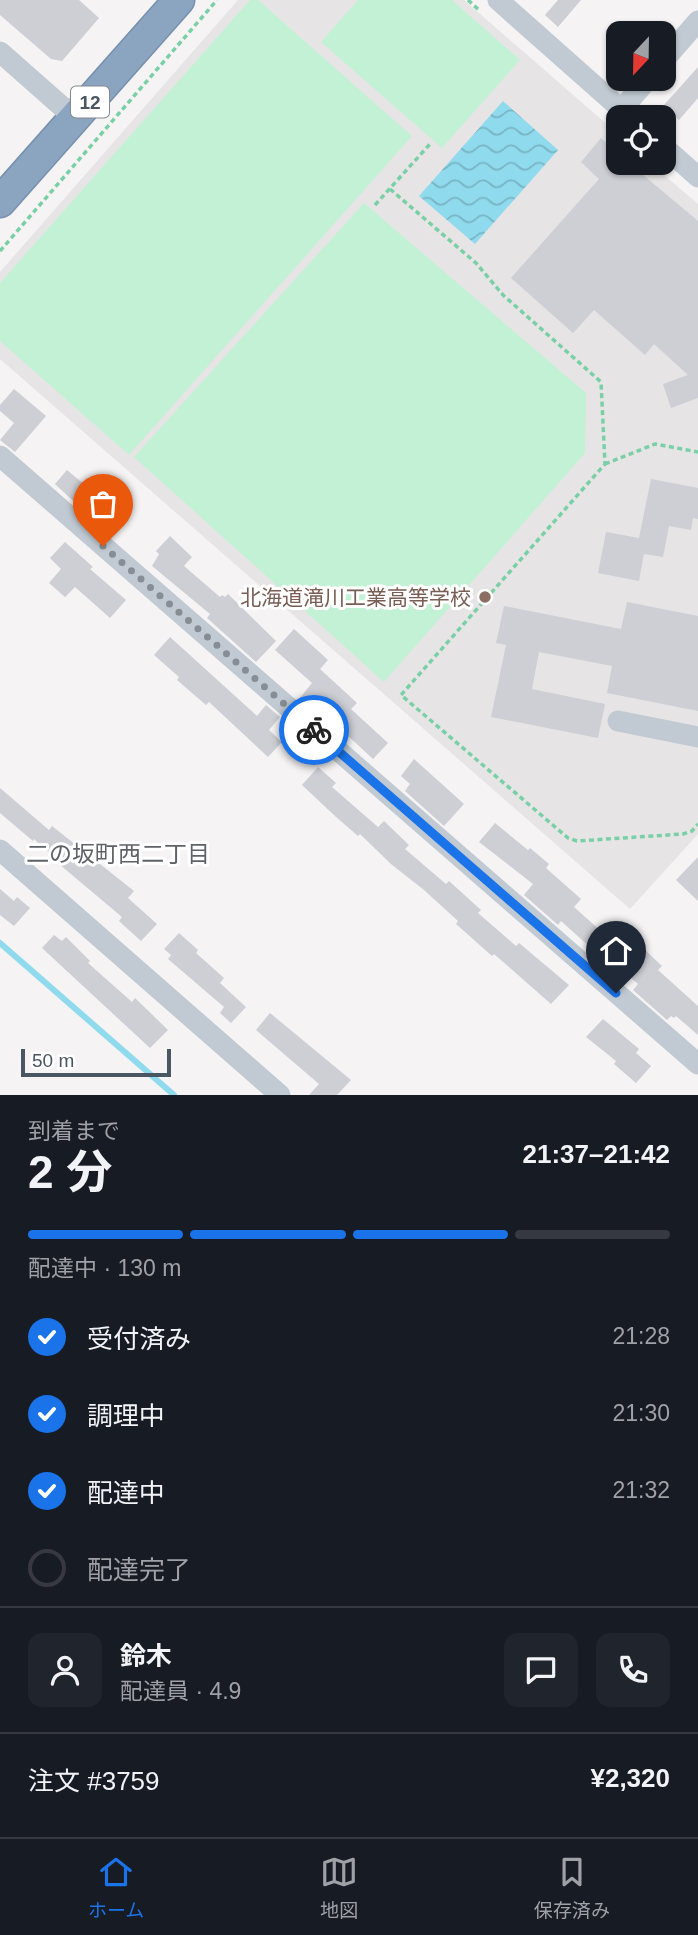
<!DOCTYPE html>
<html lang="ja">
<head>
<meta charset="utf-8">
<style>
  :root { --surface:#171b24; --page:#20242c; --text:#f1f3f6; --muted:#9ea1a6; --line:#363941; --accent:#1a73e8 }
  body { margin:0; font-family:Arial,"Noto Sans JP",sans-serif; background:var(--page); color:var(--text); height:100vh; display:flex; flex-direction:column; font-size:26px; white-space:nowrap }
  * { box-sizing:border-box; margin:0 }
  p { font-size:23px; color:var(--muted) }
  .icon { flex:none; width:38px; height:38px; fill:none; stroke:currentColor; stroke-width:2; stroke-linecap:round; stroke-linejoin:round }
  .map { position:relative; height:1095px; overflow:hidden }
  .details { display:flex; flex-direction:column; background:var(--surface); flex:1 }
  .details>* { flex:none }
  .needle { width:46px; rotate:202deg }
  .controls { position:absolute; left:606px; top:21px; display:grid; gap:14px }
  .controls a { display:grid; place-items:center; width:70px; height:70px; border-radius:14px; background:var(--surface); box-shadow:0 2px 5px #0004; font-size:35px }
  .scale { position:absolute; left:21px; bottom:18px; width:150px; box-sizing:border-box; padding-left:7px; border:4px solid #4a5661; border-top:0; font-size:19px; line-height:24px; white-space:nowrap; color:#4a5661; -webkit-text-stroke:5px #fff; paint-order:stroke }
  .pin { position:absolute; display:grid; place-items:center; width:60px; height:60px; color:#fff; margin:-72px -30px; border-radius:50% 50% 50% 0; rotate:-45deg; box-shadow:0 0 7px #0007 }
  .pin .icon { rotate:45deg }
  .courier { position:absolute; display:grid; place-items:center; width:70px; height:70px; margin:-35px; border:5px solid #1a73e8; border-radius:50%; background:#fff; color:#222; box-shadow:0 2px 9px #0007 }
  .head em { font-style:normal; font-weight:700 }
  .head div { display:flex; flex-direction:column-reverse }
  .head { display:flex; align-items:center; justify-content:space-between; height:119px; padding:0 28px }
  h1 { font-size:46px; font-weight:700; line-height:52px }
  .bar { display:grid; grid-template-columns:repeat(4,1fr); gap:10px 7px; align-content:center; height:84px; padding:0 28px }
  .bar i { height:9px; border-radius:5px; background:var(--line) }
  .bar .on { background:var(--accent) }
  .bar p { grid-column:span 4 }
  .line { display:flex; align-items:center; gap:18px; padding:0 28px; border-top:2px solid var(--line) }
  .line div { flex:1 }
  .round { display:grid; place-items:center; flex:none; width:74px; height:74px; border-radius:14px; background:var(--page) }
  ol { padding:0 28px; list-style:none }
  li { display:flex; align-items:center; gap:21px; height:77px }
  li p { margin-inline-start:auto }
  li .icon { padding:7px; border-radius:50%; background:var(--accent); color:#fff; stroke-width:4 }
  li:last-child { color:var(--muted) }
  li i { width:38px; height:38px; border:4px solid var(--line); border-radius:50% }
  .menu { display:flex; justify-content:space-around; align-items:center; height:98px; border-top:2px solid var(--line); background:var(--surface); font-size:19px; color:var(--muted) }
  .menu a { display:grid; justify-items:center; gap:4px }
  .menu .on { color:var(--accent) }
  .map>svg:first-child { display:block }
  .education { fill:#e6e4e5 }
  .green { fill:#c3f1d5 }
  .water { fill:url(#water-waves) }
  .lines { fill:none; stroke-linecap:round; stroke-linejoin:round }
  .stream { stroke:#90daee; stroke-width:6 }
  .building { fill:#cdcfd5 }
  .highway-casing { stroke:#7690ad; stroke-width:33 }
  .path { stroke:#7ad0a6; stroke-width:3.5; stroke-dasharray:5 3.5; stroke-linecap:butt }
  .minor { stroke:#c1cad2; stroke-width:21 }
  .highway { stroke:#8ba5c1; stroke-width:30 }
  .done { stroke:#868d94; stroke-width:7; stroke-dasharray:0 12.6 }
  .route { stroke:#1a73e8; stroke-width:9 }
  .education-dot { fill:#8d6e63; stroke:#fff; stroke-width:2.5 }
  .labels { text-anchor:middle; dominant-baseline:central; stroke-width:6; stroke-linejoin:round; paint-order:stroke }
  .shield { fill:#fff; stroke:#808990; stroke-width:2 }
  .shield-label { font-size:19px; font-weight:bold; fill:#4a5661 }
  .education-label { font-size:21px; fill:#785e54; stroke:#fff; text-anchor:end }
  .neighbourhood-label { font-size:23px; fill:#5f6368; stroke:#fff }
</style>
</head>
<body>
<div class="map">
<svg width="698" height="1095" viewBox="0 0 698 1095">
  <defs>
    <pattern id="water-waves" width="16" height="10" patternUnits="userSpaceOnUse" patternTransform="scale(1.75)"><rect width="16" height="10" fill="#90daee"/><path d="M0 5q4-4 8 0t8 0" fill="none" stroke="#78b4c4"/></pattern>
  </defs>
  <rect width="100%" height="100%" fill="#f5f3f3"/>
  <polygon class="education" points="238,0 464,0 618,134 618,163 650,163 698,204 698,834 630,909 0,359 0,272"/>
  <g class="green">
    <polygon points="250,0 258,0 412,136 129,455 0,341 0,283"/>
    <polygon points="358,0 452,0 520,60 442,148 321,42"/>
    <polygon points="364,203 586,393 585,453 384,682 134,457"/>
  </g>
  <polygon class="water" points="503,101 558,150 475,244 419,196"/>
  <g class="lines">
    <polyline class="stream" points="0,943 174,1095"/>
  </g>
  <g class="building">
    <polygon points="0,0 79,0 99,18 62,61 51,59 0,15"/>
    <polygon points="558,0 581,0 558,27 545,15"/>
    <polygon points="698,67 698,98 679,120 663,106"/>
    <polygon points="601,138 618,153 618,163 629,163 698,221 698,398 671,408 663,384 688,375 654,344 645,355 594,310 573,333 511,278 599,179 581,162"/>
    <polygon points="14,389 46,416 15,452 0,440 14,423 0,411 0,405"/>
    <polygon points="67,470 98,496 114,480 128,493 99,525 55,484"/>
    <polygon points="651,479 698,488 698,519 693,518 691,530 669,526 663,557 644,554 639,581 598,573 606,532 639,538"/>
    <polygon points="170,536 192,557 184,566 220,597 222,595 225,597 228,594 276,641 256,662 207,618 210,614 152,566 159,554 156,551"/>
    <polygon points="65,542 93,567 90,569 126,600 110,618 75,587 65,597 49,583 61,569 50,558"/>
    <polygon points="627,602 698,616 698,711 607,693 612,666 539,652 532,689 605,704 598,738 491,717 506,645 496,643 504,606 621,629"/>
    <polygon points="294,629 328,660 320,669 357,703 351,709 388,743 373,759 345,733 342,736 299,699 312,683 275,650"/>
    <polygon points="170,637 257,716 266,705 280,717 269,730 282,742 268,757 209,702 206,705 177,680 179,677 154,655"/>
    <polygon points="414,759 464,804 444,826 405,791 410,784 401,776"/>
    <polygon points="318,767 336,783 332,787 378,827 384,821 409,845 405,849 446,884 449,881 481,910 478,913 516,946 519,943 569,985 551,1004 494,954 492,956 456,924 458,921 424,890 391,864 360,834 358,836 336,817 302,785"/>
    <polygon points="0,788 49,830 52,826 134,891 128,898 157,924 141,941 119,921 122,917 59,864 60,862 34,839 33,841 0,813"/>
    <polygon points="495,823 528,850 530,848 549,864 546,868 581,899 574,907 611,940 618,933 638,951 642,947 662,966 658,970 698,1006 698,1035 676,1016 674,1018 671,1016 667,1020 633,990 638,984 615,964 612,967 561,921 558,925 524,895 533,884 479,842"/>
    <polygon points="698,857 698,901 676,880"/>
    <polygon points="0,889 14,901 17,897 30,908 14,926 0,915"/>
    <polygon points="179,933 198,950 196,953 224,978 220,983 246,1007 231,1023 220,1013 224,1007 168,959 171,955 164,949"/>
    <polygon points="54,935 62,941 66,937 90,961 88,963 132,1002 135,998 168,1030 150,1048 42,948"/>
    <polygon points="270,1013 351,1080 337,1095 309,1095 319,1084 256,1030"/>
    <polygon points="603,1019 639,1049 636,1053 651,1066 636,1083 614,1064 616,1061 586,1037"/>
  </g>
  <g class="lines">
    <defs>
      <polyline id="highway" points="0,202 179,0"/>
    </defs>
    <use href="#highway" class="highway-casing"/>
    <g class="path">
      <polyline points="468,0 479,10"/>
      <polyline points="390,189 476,263 503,295 601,382 605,464 401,695 568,838 577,841 683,834 692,831 698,824"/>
      <polyline points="375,205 430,144"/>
      <polyline points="0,251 217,0"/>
      <polyline points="605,464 655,444 698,452"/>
    </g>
    <g class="minor">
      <polyline points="498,0 630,117"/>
      <polyline points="0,52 76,119"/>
      <polyline points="663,61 698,21"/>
      <polyline points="621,110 648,79"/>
      <polyline points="663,146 698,177"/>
      <polyline points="0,456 698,1064"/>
      <polyline points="618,721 698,737"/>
      <polyline points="0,850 280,1095"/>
    </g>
    <use href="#highway" class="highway"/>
  </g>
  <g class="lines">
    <polyline class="done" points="103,546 314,730"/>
    <polyline class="route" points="314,730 616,993"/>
  </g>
  <circle class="education-dot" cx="485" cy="597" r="7"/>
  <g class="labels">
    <rect class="shield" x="71" y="86.5" width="38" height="31" rx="5"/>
    <g class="shield-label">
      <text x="90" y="102">12</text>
    </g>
    <g class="education-label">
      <text x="471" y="597">北海道滝川工業高等学校</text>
    </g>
    <g class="neighbourhood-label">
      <text x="118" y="854">二の坂町西二丁目</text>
    </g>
  </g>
</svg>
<div class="controls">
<a><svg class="needle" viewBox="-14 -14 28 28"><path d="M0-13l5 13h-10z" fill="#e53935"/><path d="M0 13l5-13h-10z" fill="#9ea1a6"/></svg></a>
<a><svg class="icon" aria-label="locate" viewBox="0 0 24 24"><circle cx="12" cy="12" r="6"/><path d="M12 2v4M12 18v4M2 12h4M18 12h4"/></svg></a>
</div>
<div class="scale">50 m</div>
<div class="pin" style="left:103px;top:546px;background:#ea580c"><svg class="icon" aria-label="bag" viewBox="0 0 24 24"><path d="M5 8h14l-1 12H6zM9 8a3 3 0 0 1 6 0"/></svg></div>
<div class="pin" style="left:616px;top:993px;background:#1f2937"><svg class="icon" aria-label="home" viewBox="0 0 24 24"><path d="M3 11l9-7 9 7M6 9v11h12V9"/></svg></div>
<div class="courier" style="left:314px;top:730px"><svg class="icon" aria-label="bike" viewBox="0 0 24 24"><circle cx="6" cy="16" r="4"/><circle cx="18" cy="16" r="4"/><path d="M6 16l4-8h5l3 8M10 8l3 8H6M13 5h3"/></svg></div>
</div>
<section class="details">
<div class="head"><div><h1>2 分</h1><p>到着まで</p></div><em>21:37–21:42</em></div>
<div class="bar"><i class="on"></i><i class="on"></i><i class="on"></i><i></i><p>配達中 · 130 m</p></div>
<ol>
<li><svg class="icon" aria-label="check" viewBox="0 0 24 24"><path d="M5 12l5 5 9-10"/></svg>受付済み<p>21:28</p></li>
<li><svg class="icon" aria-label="check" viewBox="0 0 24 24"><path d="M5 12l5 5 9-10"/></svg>調理中<p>21:30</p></li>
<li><svg class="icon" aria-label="check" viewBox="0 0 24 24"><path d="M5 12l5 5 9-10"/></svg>配達中<p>21:32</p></li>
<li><i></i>配達完了</li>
</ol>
<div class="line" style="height:126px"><a class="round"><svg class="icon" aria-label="person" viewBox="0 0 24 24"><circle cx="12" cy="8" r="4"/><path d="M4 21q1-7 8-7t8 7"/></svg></a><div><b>鈴木</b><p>配達員 · 4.9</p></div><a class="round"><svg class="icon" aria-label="chat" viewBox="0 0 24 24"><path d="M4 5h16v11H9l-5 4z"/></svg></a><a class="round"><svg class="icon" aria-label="phone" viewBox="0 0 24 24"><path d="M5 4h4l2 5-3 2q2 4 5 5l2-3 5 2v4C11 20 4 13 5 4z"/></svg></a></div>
<div class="line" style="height:91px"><div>注文 #3759</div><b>¥2,320</b></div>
</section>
<nav class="menu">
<a class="on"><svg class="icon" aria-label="home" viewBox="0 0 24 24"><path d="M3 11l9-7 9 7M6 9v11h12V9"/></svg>ホーム</a>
<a><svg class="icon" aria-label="map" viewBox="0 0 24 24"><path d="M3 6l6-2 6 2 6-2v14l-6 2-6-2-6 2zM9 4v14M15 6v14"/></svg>地図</a>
<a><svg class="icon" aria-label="saved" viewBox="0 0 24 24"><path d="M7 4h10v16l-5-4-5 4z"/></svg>保存済み</a>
</nav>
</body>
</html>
